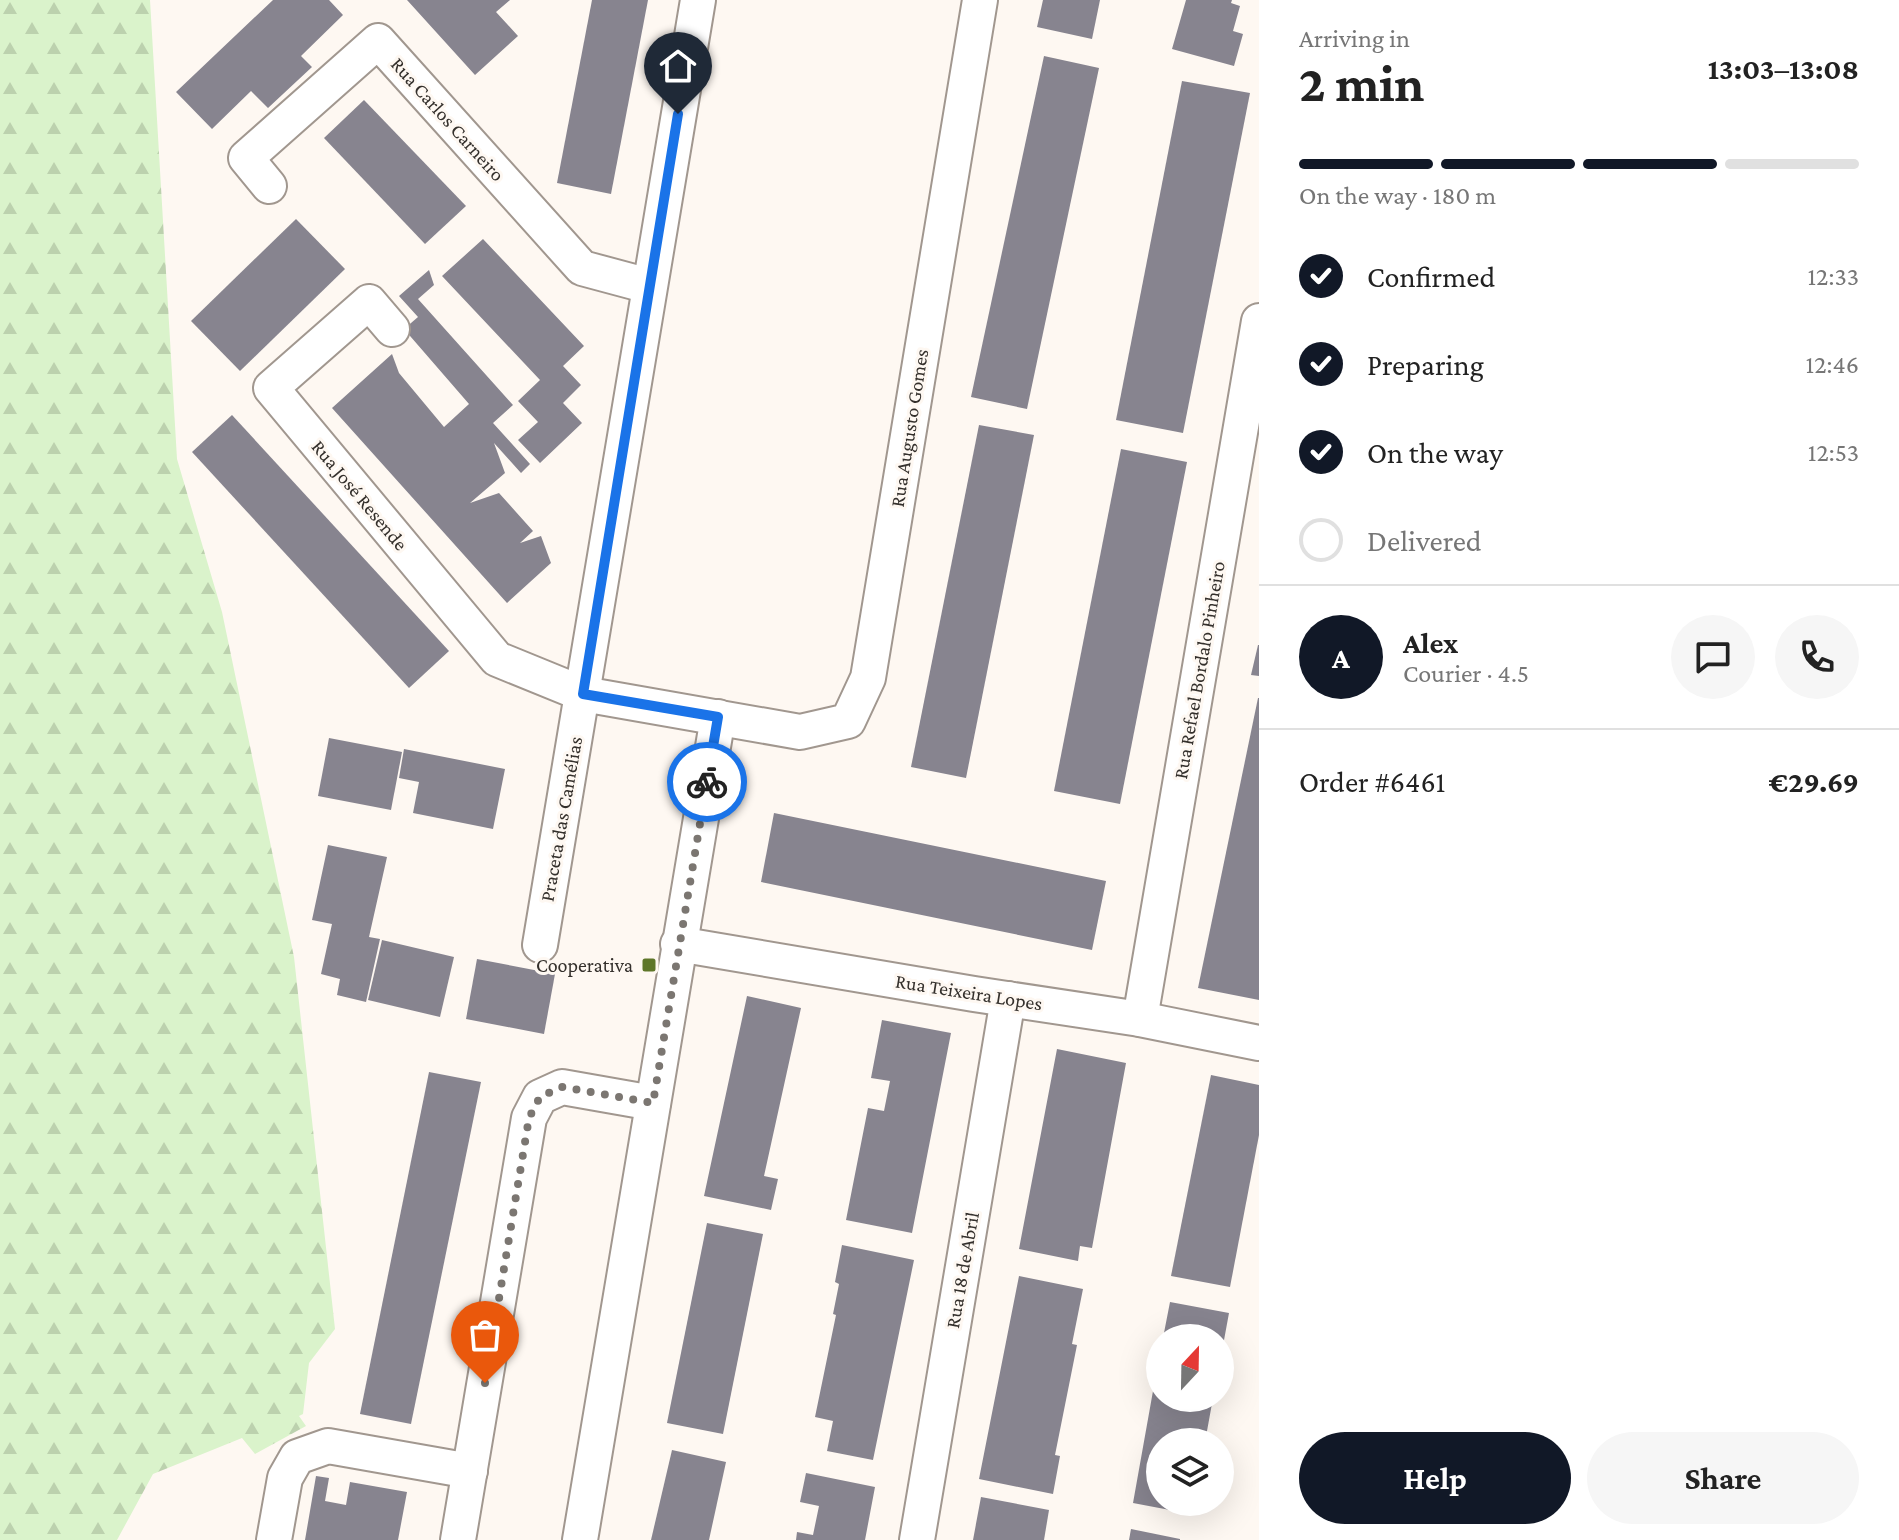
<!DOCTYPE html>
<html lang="en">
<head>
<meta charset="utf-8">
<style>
  :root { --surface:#fff; --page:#f6f6f6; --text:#222; --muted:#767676; --line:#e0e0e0; --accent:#111827 }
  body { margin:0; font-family:"Crimson Pro",serif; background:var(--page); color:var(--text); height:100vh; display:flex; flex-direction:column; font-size:30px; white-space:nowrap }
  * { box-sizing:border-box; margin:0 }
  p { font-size:26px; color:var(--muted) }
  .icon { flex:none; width:44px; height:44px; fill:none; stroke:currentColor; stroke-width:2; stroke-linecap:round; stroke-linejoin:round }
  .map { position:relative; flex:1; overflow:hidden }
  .panel { display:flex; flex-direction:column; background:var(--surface); width:640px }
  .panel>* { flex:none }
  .needle { width:52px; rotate:22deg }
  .fabs { position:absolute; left:1146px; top:1324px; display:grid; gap:16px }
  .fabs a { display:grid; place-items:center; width:88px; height:88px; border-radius:50%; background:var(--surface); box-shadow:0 8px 32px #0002; font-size:40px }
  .pin { position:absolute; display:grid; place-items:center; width:68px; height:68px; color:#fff; margin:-82px -34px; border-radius:50% 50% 50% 0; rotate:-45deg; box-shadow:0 0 8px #0007 }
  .pin .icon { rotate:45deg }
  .courier { position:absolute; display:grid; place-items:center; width:80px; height:80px; margin:-40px; border:6px solid #1a73e8; border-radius:50%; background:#fff; color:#222; box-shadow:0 2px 10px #0007 }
  .head em { font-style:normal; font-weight:700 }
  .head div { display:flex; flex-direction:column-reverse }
  .head { display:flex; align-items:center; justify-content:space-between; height:136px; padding:0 40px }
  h1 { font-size:52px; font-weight:700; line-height:60px }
  .bar { display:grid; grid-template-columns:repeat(4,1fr); gap:12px 8px; align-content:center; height:96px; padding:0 40px }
  .bar i { height:10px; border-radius:6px; background:var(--line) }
  .bar .selected { background:var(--accent) }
  .bar p { grid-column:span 4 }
  .line { display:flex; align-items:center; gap:20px; padding:0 40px; border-top:2px solid var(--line) }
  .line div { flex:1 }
  .round { display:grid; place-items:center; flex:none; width:84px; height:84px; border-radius:42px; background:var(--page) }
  ol { padding:0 40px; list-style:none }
  li { display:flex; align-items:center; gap:24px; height:88px }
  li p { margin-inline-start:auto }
  li .icon { padding:8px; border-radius:50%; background:var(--accent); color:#fff; stroke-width:4 }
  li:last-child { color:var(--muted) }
  li i { width:44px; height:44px; border:4px solid var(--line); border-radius:50% }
  .primary-button { display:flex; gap:16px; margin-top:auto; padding:16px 40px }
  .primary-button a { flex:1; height:92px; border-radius:48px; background:var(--accent); color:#fff; font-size:32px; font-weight:700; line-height:92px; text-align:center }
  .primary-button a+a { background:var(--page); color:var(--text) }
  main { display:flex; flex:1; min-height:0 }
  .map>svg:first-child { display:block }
  .forest { fill:url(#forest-firs) }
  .building { fill:#87848f }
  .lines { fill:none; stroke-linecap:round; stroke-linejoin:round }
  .street-casing { stroke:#a1978f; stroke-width:38 }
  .street { stroke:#fff; stroke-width:34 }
  .done { stroke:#7b7671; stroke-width:8; stroke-dasharray:0 14.4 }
  .route { stroke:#1a73e8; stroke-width:10 }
  .poi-dot { fill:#5e7629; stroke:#fef8f2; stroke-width:3 }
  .labels { text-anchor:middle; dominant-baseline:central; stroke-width:6; stroke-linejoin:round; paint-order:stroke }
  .street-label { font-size:20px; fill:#34302c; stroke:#fef8f2 }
  .poi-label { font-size:20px; fill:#34302c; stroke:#fef8f2; text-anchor:end }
</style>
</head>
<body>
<main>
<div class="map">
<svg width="1259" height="1540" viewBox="0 0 1259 1540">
  <defs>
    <pattern id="forest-firs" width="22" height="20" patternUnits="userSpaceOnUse" patternTransform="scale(2)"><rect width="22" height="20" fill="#daf3cb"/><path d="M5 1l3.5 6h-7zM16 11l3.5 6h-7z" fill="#bcd1ae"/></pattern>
  </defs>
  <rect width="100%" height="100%" fill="#fef8f2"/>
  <polygon class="forest" points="0,0 150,0 177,459 222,612 294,957 335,1329 309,1363 303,1414 299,1416 306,1426 255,1454 242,1438 153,1474 117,1540 0,1540"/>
  <g class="building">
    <polygon points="273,0 329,0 343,15 301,56 312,67 268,108 251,91 212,129 176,92"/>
    <polygon points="407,0 510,0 496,12 518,36 475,75"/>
    <polygon points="592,0 648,0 611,194 557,183"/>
    <polygon points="1043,0 1100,0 1092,39 1037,27"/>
    <polygon points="1186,0 1232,0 1231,3 1240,6 1233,31 1243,34 1234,66 1172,49"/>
    <polygon points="1044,56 1099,68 1027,409 971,397"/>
    <polygon points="1182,81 1250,93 1183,433 1116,420"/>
    <polygon points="364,100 466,206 425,244 324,138"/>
    <polygon points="296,219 345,269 240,371 191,321"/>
    <polygon points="483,239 584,346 563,366 581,385 563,403 582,423 540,463 518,440 538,422 518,401 540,380 442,276"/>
    <polygon points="429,270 434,285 418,299 513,405 493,423 530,464 521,473 494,443 505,473 470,503 499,493 533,531 520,543 541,536 551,563 507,603 332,408 392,354 399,373 444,427 469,404 404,329 418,317 399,296"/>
    <polygon points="232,415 449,651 409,688 192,452"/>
    <polygon points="979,425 1034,435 966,778 911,767"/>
    <polygon points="1121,449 1187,462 1120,804 1054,791"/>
    <polygon points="1258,645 1259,645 1259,676 1251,675"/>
    <polygon points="1258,698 1259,698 1259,1000 1198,988"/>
    <polygon points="329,738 402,752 391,810 318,796"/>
    <polygon points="404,749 505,769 493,829 413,813 419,782 399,778"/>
    <polygon points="774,813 1106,881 1092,950 761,882"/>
    <polygon points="328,845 387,857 369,937 380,939 366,1002 337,995 340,979 321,974 332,924 312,920"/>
    <polygon points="382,940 454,957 440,1017 368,1000"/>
    <polygon points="477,959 555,974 544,1034 466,1019"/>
    <polygon points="747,996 801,1008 764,1176 778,1179 771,1210 704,1196"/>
    <polygon points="882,1020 951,1033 912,1233 846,1220 868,1108 884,1111 890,1081 871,1078"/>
    <polygon points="1057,1049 1126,1063 1092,1248 1080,1246 1078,1261 1019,1249"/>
    <polygon points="429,1072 481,1082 411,1424 360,1414"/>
    <polygon points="1211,1075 1259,1085 1259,1135 1230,1287 1171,1276"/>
    <polygon points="707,1223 763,1234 723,1434 667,1423"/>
    <polygon points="842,1245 914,1260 873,1460 827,1451 833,1421 815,1417 836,1315 833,1314 839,1284 835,1282"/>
    <polygon points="1019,1276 1083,1289 1072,1344 1077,1345 1055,1455 1060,1456 1053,1494 979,1479"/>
    <polygon points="1170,1302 1229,1313 1222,1351 1220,1338 1163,1338"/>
    <polygon points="1158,1363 1160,1398 1213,1398 1205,1442 1160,1442 1160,1502 1194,1502 1191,1514 1133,1503"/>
    <polygon points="672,1450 726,1462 709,1540 651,1540"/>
    <polygon points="806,1473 875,1487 865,1540 796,1540 797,1532 813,1535 819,1506 800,1502"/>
    <polygon points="316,1476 329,1478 325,1501 346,1505 350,1482 407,1492 398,1540 305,1540"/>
    <polygon points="981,1497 1049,1510 1044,1540 973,1540"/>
    <polygon points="1131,1529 1180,1539 1180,1540 1129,1540"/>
  </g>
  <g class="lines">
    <defs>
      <g id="street">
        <polyline points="269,186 246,158 378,41 582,268 649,286"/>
        <polyline points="392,329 369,302 271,388 497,659 583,694 800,732 848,721 868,678 980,0"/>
        <polyline points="678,944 974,994 1140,1019 1259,1043"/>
        <polyline points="540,945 698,0"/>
        <polyline points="1140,1019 1259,321"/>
        <polyline points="274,1540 285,1478 297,1457 328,1446 470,1471"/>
        <polyline points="458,1540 529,1118 540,1097 562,1087 653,1103"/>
        <polyline points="580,1540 718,717"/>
        <polyline points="917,1540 1008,999"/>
      </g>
    </defs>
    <use href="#street" class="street-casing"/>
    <use href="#street" class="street"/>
  </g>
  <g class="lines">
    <polyline class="done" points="485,1383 529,1118 540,1097 562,1087 653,1103 707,782"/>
    <polyline class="route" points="678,114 583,694 718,717 707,782"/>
  </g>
  <rect class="poi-dot" x="641" y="957" width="16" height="16" rx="4"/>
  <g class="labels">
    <g class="street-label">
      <text transform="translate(448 119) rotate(48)">Rua Carlos Carneiro</text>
      <text transform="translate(909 428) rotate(-81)">Rua Augusto Gomes</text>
      <text transform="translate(360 495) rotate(50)">Rua José Resende</text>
      <text transform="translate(1199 670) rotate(-80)">Rua Refael Bordalo Pinheiro</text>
      <text transform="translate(561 819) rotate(-80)">Praceta das Camélias</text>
      <text transform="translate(969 992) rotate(9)">Rua Teixeira Lopes</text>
      <text transform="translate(962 1270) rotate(-80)">Rua 18 de Abril</text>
    </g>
    <g class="poi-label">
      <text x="633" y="965">Cooperativa</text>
    </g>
  </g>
</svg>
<div class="fabs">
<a><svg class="needle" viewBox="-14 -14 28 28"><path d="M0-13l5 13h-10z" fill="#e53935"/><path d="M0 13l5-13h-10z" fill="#767676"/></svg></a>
<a><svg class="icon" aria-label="layers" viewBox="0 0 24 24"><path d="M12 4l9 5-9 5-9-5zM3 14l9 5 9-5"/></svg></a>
</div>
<div class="pin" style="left:485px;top:1383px;background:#ea580c"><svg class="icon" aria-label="bag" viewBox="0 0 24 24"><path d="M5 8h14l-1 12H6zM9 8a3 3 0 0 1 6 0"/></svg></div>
<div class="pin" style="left:678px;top:114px;background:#1f2937"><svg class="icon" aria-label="home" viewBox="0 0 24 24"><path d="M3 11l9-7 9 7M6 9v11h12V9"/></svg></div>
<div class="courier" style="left:707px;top:782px"><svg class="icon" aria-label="bike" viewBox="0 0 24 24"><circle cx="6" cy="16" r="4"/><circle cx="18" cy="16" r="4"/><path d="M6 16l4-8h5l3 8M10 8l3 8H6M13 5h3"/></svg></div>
</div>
<section class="panel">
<div class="head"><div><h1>2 min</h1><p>Arriving in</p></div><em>13:03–13:08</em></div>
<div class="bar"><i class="selected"></i><i class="selected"></i><i class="selected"></i><i></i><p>On the way · 180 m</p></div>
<ol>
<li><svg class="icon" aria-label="check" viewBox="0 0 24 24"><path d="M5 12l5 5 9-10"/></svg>Confirmed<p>12:33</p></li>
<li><svg class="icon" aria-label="check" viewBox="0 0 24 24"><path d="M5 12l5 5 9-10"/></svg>Preparing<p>12:46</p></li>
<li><svg class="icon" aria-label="check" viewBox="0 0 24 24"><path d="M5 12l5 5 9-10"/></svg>On the way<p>12:53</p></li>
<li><i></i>Delivered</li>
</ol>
<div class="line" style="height:144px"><b class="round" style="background:var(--accent);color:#fff">A</b><div><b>Alex</b><p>Courier · 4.5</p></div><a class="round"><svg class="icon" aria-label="chat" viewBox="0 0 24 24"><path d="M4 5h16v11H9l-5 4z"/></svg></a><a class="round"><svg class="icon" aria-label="phone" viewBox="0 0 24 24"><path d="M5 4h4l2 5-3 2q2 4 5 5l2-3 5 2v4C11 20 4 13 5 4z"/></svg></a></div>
<div class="line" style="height:104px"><div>Order #6461</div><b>€29.69</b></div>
<div class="primary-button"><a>Help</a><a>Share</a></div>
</section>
</main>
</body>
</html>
